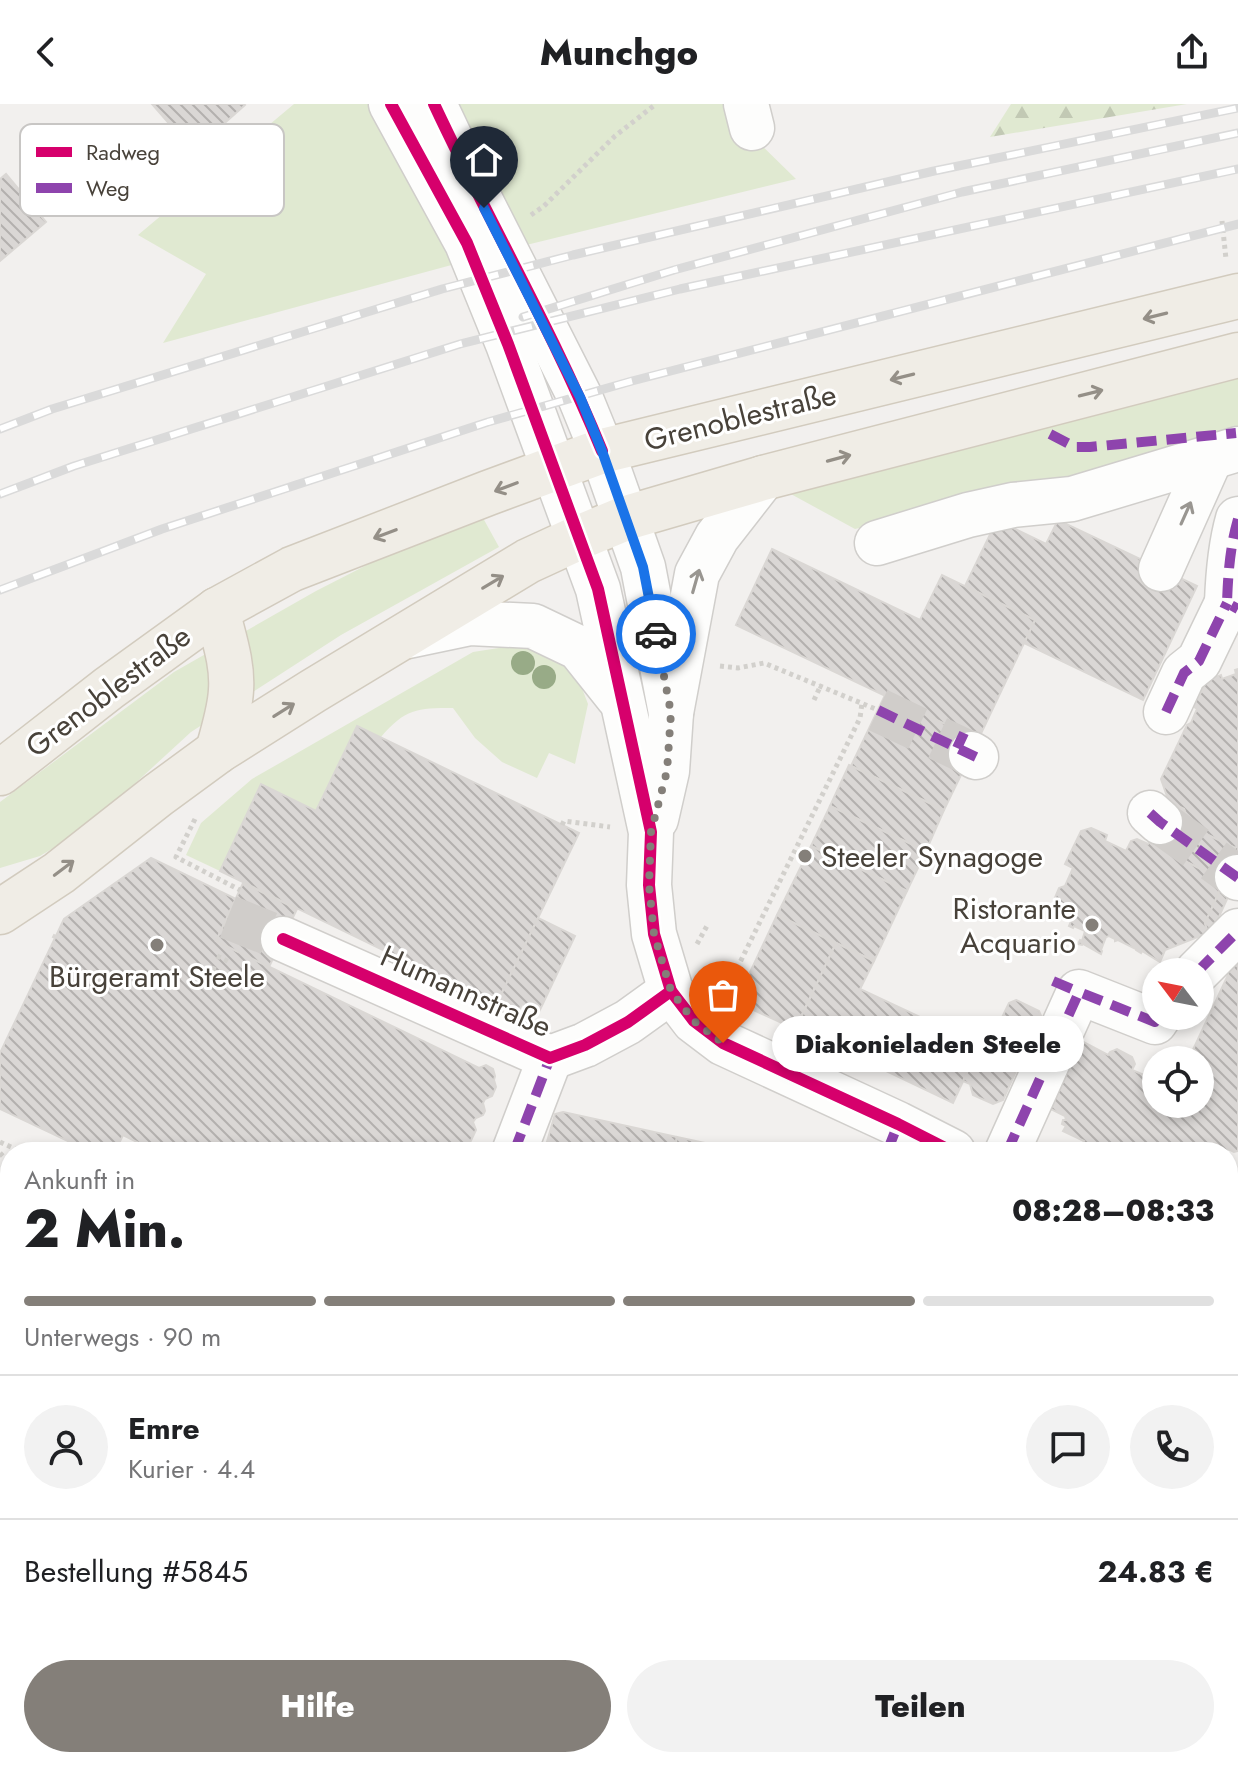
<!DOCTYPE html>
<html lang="de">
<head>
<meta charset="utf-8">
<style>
  :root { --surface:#fff; --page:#f2f2f2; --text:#202124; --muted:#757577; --line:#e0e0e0; --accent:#847f79 }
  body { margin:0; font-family:Jost,sans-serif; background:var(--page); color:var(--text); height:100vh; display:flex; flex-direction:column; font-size:30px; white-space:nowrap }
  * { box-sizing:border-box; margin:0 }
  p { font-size:26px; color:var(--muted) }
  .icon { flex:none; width:44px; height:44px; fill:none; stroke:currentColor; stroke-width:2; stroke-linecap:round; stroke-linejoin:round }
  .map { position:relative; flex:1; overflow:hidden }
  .side { position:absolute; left:0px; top:1038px; width:1238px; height:626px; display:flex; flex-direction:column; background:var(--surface); border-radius:32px 32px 0 0; box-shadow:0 4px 12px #0003 }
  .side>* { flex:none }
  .needle { width:52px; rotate:302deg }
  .fabs { position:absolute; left:1142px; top:854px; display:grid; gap:16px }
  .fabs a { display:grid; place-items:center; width:72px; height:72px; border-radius:50%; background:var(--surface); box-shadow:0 4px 12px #0003; font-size:40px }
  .pin { position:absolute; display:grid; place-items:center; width:68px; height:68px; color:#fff; margin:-82px -34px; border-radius:50% 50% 50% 0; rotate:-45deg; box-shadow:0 0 8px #0007 }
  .pin .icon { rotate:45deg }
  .courier { position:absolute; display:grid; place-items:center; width:80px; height:80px; margin:-40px; border:6px solid #1a73e8; border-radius:50%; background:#fff; color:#222; box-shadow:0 2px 10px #0007 }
  .bubble { position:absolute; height:56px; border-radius:28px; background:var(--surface); box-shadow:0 4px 12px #0003; font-size:26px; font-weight:800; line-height:56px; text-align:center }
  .headline em { font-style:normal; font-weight:800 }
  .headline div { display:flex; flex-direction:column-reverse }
  .headline { display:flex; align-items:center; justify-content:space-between; height:136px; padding:0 24px }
  h1 { font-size:52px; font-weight:800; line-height:60px }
  .bar { display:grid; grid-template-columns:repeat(4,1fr); gap:12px 8px; align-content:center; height:96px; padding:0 24px }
  .bar i { height:10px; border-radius:6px; background:var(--line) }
  .bar .on { background:var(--accent) }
  .bar p { grid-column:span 4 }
  .line { display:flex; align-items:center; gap:20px; padding:0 24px; border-top:2px solid var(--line) }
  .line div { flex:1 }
  .round { display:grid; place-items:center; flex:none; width:84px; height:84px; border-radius:42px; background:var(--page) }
  .action { display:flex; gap:16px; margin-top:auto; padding:16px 24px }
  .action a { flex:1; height:92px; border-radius:48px; background:var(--accent); color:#fff; font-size:32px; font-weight:800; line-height:92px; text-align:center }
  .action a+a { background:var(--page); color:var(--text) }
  header { display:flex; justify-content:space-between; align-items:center; height:104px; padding:0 24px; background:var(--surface); font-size:36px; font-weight:800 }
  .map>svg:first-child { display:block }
  .green { fill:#e0e9d1 }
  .forest { fill:url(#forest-firs) }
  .building { fill:url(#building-back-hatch); stroke:#dad7d4; stroke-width:2 }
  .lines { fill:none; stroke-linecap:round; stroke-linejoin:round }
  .minor-tunnel { stroke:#d0cdca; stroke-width:44; stroke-dasharray:44 22; stroke-linecap:butt }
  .minor-casing { stroke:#d0cecb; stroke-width:47 }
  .major-casing { stroke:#d2cbbe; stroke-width:47 }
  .path { stroke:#d2d0cc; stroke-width:5; stroke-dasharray:4 4; stroke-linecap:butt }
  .minor { stroke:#fdfdfc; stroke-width:44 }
  .major { stroke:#f0ede6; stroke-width:44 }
  .rail-casing { stroke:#dadada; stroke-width:9 }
  .rail { stroke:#fff; stroke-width:6; stroke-dasharray:18; stroke-linecap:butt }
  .quiet { stroke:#8e44ad; stroke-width:10; stroke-dasharray:20 10; stroke-linecap:butt }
  .cycleway-casing { stroke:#fff; stroke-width:17 }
  .cycleway { stroke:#d6006c; stroke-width:12 }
  .tree { fill:#98ab87 }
  .oneway { stroke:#948f87 }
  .oneway2 { stroke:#999691 }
  .done { stroke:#847f79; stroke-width:8; stroke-dasharray:0 14.4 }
  .route { stroke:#1a73e8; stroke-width:10 }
  .poi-dot { fill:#847f79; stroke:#fff; stroke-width:3 }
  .labels { text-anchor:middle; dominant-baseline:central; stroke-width:6; stroke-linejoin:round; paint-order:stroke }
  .street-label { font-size:30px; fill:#48423a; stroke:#fff }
  .poi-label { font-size:30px; fill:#48423a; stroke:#fff; text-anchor:start }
  .key { fill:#fff; stroke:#c8c6c4; stroke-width:2 }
  .key-label { font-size:22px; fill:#48423a }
</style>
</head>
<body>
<header><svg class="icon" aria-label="back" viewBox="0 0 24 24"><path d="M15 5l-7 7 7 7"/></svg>Munchgo<svg class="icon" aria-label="share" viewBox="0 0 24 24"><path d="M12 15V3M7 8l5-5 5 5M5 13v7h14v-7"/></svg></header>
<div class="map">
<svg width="1238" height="1663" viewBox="0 0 1238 1663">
  <defs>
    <pattern id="forest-firs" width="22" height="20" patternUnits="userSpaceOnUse" patternTransform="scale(2)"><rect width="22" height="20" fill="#e0e9d1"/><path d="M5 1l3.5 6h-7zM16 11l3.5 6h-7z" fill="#c2c9b4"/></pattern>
    <pattern id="building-back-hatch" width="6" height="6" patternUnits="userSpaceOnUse" patternTransform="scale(2)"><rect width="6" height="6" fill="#dad7d5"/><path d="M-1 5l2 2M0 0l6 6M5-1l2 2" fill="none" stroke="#b3b0ae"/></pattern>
  </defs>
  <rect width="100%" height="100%" fill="#f2f0ee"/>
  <g class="green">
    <polygon points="294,0 390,0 470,156 163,239 206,170 138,131"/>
    <polygon points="398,0 739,0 744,24 796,75 514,144"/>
    <polygon points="1238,253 1238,334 855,425 767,377"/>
    <polygon points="483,414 499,443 341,531 191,628 104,708 65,737 40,752 0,764 0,698 174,568 316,487 400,444"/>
    <path d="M 512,542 L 553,548 L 575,566 L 588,600 L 575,660 L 549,649 L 537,674 L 502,658 L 475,634 L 453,604 C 417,604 405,605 381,633 L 357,622 L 316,707 L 261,681 L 220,767 L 186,751 L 201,719 L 252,675 L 473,548 Z"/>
  </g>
  <polygon class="forest" points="1011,0 1187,0 990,33"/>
  <g class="building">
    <polygon points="152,0 244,0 245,1 193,47"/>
    <polygon points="6,70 46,118 0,157 0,75"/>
    <polygon points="997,416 1046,440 1058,416 1197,482 1143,596 1024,539 1035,516 965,482"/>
    <polygon points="772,445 920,516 942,471 1035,516 978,636 736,521"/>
    <polygon points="1238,565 1238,742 1235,744 1191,723 1184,705 1169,698 1161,675 1187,621 1191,619 1197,605 1193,602 1204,583 1203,582 1205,577 1221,571 1222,575 1236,570 1235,566"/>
    <polygon points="885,591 978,636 944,706 851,662"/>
    <polygon points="357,622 579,729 496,901 220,767 261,680 316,707"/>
    <polygon points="849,661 944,706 926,747 830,702"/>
    <polygon points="1169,698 1184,705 1191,723 1227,740 1213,771 1164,747 1164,741 1153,736"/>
    <polygon points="830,702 926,747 907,787 811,742"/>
    <polygon points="1091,724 1107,731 1105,737 1126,747 1131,737 1137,735 1148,740 1150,737 1153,736 1164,741 1164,747 1217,773 1221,784 1205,819 1208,829 1165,846 1160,858 1142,847 1141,849 1136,846 1136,845 1118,836 1115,837 1115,835 1109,832 1106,833 1101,846 1102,847 1101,850 1083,840 1082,841 1078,840 1080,836 1082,837 1085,827 1074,822 1073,824 1069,822 1076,806 1054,796 1059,784 1065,782 1073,764 1065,760 1081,727"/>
    <polygon points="1227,740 1235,744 1238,742 1238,771 1212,828 1208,829 1205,819 1221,784 1217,773 1213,771"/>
    <polygon points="811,742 907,787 874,857 777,811"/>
    <polygon points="151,754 236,795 216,837 479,964 486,961 493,965 495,972 494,976 496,983 492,992 485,995 483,999 485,1007 483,1011 476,1014 473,1018 476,1026 467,1045 460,1048 157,1048 123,1031 115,1048 91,1048 0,1005 0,949 55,834 53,833 54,831 56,832 64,815"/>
    <polygon points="243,779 297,805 269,863 216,837"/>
    <polygon points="777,811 836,839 795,925 736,898"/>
    <polygon points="538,814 575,832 539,908 522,900 517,911 496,901"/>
    <polygon points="836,839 874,857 860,885 980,941 953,999 796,924"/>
    <polygon points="1238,849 1238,1047 1234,1048 1228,1045 1226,1048 1095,1048 1081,1042 1084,1037 1063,1027 1066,1022 1062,1020 1063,1016 1066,1016 1065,1012 1051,1005 1050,1007 1046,1005 1080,936 1108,951 1110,948 1117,945 1132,953 1135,960 1132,966 1144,971 1146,967 1156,965 1156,1000 1200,1000 1200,956 1191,956 1190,952 1228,871 1226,865"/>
    <polygon points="1016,896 1039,907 1042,914 1025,947 1026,950 1017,954 1019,963 1017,965 1003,996 993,1000 973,991 970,980 963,977 979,943 986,946 993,943 991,936 1009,899"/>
    <polygon points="563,1008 677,1033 674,1048 544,1048 555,1010"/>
    <polygon points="677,1033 747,1048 674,1048"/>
    <polygon points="1238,1271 1238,1358 1234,1361 1228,1355 1228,1281"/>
    <polygon points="10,1299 10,1395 8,1399 0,1396 0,1304 6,1307"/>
    <polygon points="1228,1355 1238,1365 1238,1376 1232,1382 1228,1378"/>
    <polygon points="1238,1376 1238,1434 1228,1425 1228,1378 1232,1382"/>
    <polygon points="1228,1426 1238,1435 1238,1449 1228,1462"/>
    <polygon points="1238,1449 1238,1510 1234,1516 1228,1511 1228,1462"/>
    <polygon points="10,1475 10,1551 0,1571 0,1483 5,1486"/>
    <polygon points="137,1654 182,1654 177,1663 140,1663 134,1660"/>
    <polygon points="238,1654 296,1654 299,1655 298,1663 241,1663"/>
    <polygon points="399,1654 489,1654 487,1663 398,1663"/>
    <polygon points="637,1654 685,1654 687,1663 639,1663"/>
    <polygon points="806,1654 882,1654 889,1663 796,1663 794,1659"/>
    <polygon points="942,1654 968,1654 959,1663 950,1663"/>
    <polygon points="968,1654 1015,1654 1024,1663 959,1663"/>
    <polygon points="1048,1654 1096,1654 1099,1663 1050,1663"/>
    <polygon points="1178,1654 1197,1654 1219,1663 1149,1663 1165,1659 1176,1662"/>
  </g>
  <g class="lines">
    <g class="minor-tunnel">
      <polyline points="878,606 971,650"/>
      <polyline points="1160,718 1237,773"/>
      <polyline points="228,813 283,835"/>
    </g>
    <defs>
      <g id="minor">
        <polyline points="391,0 467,139 508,240 598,485 651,728 649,781 654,830 671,887 694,917 723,939 898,1020 953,1048"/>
        <polyline points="434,0 470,76 580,293 602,347 643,463 671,609"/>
        <polyline points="746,0 752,24"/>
        <path d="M 1238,415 C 1230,443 1228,470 1227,499 L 1238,505"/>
        <polyline points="877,439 968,411 1013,401 1072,395 1238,345"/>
        <polyline points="1161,465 1211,353"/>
        <polyline points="408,532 470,519 533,522 579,544 618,593"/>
        <polyline points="1166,608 1184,569 1199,557 1227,499"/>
        <polyline points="971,650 976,653"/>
        <polyline points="1150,709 1160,718"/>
        <polyline points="656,715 667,667 671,609 697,470 717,433 763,374"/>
        <polyline points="1237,773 1238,774"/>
        <polyline points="283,835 550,954 585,941 628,918 671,887"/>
        <polyline points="1197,868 1238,827"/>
        <polyline points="514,1048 550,954"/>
        <polyline points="1007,1048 1079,888 1155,918 1159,912"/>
        <polyline points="1228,1128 1238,1124"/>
        <polyline points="0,1446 10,1443"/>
        <polyline points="1228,1558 1238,1543"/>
        <polyline points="1228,1637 1238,1642"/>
        <polyline points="615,1654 617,1663"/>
        <polyline points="911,1654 919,1663"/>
        <polyline points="1131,1663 1134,1654"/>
      </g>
      <g id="major">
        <path d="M 217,506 C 223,532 233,559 231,586 C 230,607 223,627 218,647"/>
        <polyline points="0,669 109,584 217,506 292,465 488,389 602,347 1238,192"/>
        <polyline points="0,808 59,769 158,691 218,647 313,587 528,457 578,434 626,414 763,374 1238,251"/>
      </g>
    </defs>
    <use href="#minor" class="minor-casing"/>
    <use href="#major" class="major-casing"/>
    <g class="path">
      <polyline points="531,111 544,102 615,32 656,0"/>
      <polyline points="1222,117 1226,155"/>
      <polyline points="720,562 738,564 764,559 878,606"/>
      <polyline points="814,596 821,581"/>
      <polyline points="195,715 176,753 240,786"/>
      <polyline points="562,721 564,717 610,723"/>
      <polyline points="697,840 708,820"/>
      <polyline points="217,852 231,859"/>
      <polyline points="212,864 239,877"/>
      <polyline points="723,893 860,614 862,599"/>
      <polyline points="0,1038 22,1048"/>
      <polyline points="0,1049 10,1060"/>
      <polyline points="0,1232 10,1210"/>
      <polyline points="0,1285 10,1290"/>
      <polyline points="529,1654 530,1663"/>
      <polyline points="491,1662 518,1663"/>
      <polyline points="195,1663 200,1654"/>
      <polyline points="322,1663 327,1654"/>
    </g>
    <use href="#minor" class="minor"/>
    <use href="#major" class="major"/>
    <defs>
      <g id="rail">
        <polyline points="523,213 674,166 962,88 1238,29"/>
        <polyline points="0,325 52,305 442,185 573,151 934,67 1238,4"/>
        <polyline points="0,390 74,362 460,240 680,185 1238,65"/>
        <polyline points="0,486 162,425 488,318 632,277 1238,120"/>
      </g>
    </defs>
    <use href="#rail" class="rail-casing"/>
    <use href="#rail" class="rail"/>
    <g class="quiet">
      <polyline points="1050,330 1075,343 1090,343 1236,329"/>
      <path d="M 1238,415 C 1230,443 1228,470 1227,499 L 1238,505"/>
      <polyline points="878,606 976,653"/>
      <polyline points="1166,608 1184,569 1199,557 1227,499"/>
      <polyline points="957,644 964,629"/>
      <polyline points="1150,709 1160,718 1238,774"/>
      <polyline points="1197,868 1238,827"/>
      <polyline points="1053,877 1079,888"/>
      <polyline points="514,1048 550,954"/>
      <polyline points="887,1048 898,1020"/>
      <polyline points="1007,1048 1079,888 1155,918 1159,912"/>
      <polyline points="1228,1558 1238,1543"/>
      <polyline points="615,1654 617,1663"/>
      <polyline points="911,1654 919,1663"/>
      <polyline points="1131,1663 1134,1654"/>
    </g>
    <defs>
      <g id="cycleway">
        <polyline points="391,0 467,139 508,240 598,485 651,728 649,781 654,830 671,887 694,917 723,939 898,1020 953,1048"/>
        <path d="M 434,0 C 488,116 554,229 602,347"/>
        <polyline points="283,835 550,954 585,941 628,918 671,887"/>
      </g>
    </defs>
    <use href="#cycleway" class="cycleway-casing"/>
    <use href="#cycleway" class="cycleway"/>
  </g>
  <g class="tree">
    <circle cx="523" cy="559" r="12"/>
    <circle cx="544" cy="573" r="12"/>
  </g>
  <defs><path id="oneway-shaft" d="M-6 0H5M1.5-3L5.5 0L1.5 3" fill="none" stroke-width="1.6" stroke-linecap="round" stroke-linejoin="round" transform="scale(2)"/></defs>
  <g class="oneway">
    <use href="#oneway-shaft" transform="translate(1155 212) rotate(166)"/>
    <use href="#oneway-shaft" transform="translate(902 273) rotate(166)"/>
    <use href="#oneway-shaft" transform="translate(1091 289) rotate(-14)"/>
    <use href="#oneway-shaft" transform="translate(839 354) rotate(-15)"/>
    <use href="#oneway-shaft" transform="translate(506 383) rotate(159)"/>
    <use href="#oneway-shaft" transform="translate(385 430) rotate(159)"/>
    <use href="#oneway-shaft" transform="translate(493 478) rotate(-31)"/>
    <use href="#oneway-shaft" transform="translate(284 606) rotate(-32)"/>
    <use href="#oneway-shaft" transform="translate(64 764) rotate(-37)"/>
  </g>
  <g class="oneway2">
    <use href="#oneway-shaft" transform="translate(1186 409) rotate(-66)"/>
    <use href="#oneway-shaft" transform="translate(696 477) rotate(-74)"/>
  </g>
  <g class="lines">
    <polyline class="done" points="656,530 671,609 667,667 651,728 649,781 654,830 671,887 694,917 723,939"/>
    <polyline class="route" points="484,104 580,293 602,347 643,463 656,530"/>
  </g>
  <g class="poi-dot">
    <circle cx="805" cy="752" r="8"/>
    <circle cx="1092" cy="821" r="8"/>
    <circle cx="157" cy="841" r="8"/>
  </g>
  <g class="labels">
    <g class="street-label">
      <text transform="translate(740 313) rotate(-14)">Grenoblestraße</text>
      <text transform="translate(108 587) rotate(-37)">Grenoblestraße</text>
      <text transform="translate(466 887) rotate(24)">Humannstraße</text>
    </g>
    <g class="poi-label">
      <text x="821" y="752">Steeler Synagoge</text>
      <text x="1076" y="804" text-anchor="end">Ristorante<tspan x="1076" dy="34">Acquario</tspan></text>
      <text x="157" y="872" text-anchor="middle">Bürgeramt Steele</text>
    </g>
  </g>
  <rect x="20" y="20" width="264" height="92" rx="12" class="key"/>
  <rect x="36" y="43" width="36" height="10" fill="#d6006c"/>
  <rect x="36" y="79" width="36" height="10" fill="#8e44ad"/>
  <g class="key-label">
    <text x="86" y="56">Radweg</text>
    <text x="86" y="92">Weg</text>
  </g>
</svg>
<div class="fabs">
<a><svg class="needle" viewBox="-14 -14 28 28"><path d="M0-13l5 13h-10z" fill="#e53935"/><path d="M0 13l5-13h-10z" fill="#757577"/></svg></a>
<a><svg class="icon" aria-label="locate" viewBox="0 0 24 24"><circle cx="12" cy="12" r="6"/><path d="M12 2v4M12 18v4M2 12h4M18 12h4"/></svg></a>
</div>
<div class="pin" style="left:723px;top:939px;background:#ea580c"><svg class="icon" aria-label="bag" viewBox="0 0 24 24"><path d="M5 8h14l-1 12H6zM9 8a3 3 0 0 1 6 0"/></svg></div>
<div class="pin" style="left:484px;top:104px;background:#1f2937"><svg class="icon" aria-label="home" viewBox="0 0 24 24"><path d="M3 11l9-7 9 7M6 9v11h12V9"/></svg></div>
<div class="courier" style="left:656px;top:530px"><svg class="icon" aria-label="car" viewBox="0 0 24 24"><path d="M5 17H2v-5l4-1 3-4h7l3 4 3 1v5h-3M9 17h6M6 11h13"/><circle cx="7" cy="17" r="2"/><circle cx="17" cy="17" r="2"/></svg></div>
<div class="bubble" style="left:772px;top:912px;width:312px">Diakonieladen Steele</div>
<section class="side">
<div class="headline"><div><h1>2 Min.</h1><p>Ankunft in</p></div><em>08:28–08:33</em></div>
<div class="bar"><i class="on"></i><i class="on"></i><i class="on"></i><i></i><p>Unterwegs · 90 m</p></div>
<div class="line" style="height:144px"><a class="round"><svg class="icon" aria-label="person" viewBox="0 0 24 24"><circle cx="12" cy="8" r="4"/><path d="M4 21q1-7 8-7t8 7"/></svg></a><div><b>Emre</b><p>Kurier · 4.4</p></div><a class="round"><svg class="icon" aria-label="chat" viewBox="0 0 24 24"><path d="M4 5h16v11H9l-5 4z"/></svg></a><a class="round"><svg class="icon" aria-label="phone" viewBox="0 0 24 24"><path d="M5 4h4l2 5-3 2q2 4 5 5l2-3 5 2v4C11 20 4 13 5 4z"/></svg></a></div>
<div class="line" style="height:104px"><div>Bestellung #5845</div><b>24.83 €</b></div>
<div class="action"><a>Hilfe</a><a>Teilen</a></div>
</section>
</div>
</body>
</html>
